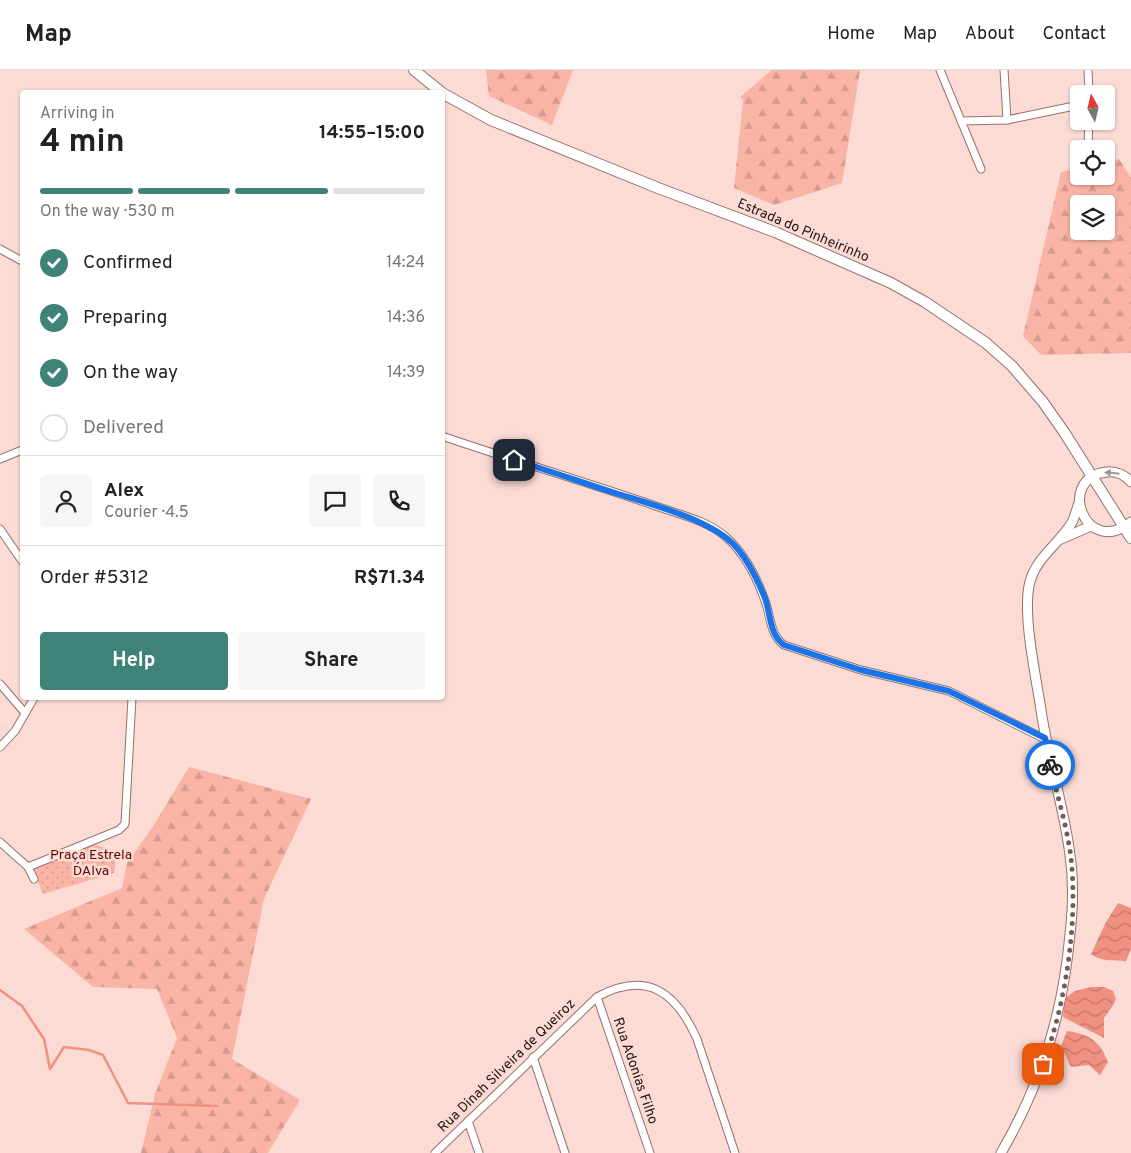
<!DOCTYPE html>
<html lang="en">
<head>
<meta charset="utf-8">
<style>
  :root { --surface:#fff; --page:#f6f6f6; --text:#222; --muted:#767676; --line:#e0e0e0; --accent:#3f8378 }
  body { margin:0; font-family:Overpass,sans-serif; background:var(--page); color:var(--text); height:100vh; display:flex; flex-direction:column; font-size:19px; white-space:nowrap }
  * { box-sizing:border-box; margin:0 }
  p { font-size:16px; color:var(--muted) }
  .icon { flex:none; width:28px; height:28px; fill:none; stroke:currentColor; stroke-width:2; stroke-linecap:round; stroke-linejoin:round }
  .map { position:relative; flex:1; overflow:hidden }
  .side { position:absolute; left:20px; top:20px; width:425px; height:610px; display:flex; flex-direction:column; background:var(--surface); border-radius:5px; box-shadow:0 1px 4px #0004 }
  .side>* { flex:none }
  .needle { width:32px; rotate:352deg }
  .controls { position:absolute; left:1070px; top:15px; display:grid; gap:10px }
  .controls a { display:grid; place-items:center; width:45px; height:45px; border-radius:5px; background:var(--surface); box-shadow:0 1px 4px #0004; font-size:25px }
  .pin { position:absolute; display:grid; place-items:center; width:42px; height:42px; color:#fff; margin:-21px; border-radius:10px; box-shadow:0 2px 8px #0006 }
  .courier { position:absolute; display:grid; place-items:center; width:50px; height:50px; margin:-25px; border:4px solid #1a73e8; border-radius:50%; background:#fff; color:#222; box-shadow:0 1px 6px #0007 }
  .overview em { font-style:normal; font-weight:700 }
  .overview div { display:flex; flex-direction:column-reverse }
  .overview { display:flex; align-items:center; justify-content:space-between; height:85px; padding:0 20px }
  h1 { font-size:32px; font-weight:700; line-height:38px }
  .bar { display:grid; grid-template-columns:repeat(4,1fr); gap:8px 5px; align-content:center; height:60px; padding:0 20px }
  .bar i { height:6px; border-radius:4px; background:var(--line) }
  .bar .selected { background:var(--accent) }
  .bar p { grid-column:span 4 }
  .line { display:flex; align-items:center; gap:12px; padding:0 20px; border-top:1px solid var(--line) }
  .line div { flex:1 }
  .round { display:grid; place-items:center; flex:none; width:52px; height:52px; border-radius:5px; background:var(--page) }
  ol { padding:0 20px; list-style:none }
  li { display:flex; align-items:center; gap:15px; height:55px }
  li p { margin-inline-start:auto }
  li .icon { padding:5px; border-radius:50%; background:var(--accent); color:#fff; stroke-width:4 }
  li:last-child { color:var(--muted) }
  li i { width:28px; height:28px; border:2px solid var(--line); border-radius:50% }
  .cta { display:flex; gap:10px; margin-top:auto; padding:10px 20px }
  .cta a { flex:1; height:58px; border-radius:5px; background:var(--accent); color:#fff; font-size:20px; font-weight:700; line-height:58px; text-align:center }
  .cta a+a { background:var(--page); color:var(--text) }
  header { display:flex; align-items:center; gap:30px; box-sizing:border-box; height:70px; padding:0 25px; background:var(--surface); border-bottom:1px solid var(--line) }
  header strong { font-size:24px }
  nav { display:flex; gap:28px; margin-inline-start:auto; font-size:18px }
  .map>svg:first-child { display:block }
  .forest { fill:url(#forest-firs); fill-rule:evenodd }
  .park { fill:url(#park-dots) }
  .water { fill:url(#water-waves) }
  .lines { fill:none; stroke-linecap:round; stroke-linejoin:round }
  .stream { stroke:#ef9180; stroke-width:2.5 }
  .minor-casing { stroke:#95716a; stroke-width:9 }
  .tertiary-casing { stroke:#95716a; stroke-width:11 }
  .secondary-casing { stroke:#95716a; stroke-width:12 }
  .minor { stroke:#fff; stroke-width:7 }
  .tertiary { stroke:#fff; stroke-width:9 }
  .secondary { stroke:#fff; stroke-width:10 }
  .oneway { fill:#9d9796 }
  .done { stroke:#715c58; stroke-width:5; stroke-dasharray:0 9 }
  .route { stroke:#1a73e8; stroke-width:6 }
  .labels { text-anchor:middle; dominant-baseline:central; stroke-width:5; stroke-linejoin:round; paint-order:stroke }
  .street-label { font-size:14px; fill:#261815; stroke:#fcdbd5 }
  .park-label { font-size:14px; fill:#5e0700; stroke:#fcdbd5 }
</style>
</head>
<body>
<header>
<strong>Map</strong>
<nav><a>Home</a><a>Map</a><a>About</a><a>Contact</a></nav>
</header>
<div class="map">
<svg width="1131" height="1083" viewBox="0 0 1131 1083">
  <defs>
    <pattern id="forest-firs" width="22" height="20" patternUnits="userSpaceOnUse" patternTransform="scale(1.25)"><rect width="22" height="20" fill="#fab4a6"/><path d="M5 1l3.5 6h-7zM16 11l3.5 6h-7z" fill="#d69a8e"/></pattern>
    <pattern id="park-dots" width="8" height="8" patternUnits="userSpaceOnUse" patternTransform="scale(1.25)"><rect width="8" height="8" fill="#fab4a6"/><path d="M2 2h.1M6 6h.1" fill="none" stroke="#d69a8e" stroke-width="1.8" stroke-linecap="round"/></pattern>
    <pattern id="water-waves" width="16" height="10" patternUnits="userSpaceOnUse" patternTransform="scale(1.25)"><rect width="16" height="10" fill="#ef9180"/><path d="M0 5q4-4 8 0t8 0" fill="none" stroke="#c17568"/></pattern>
  </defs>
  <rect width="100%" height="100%" fill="#fcdbd5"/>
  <g class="forest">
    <polygon points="486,0 573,0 552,55 489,26"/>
    <polygon points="772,0 860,0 842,113 774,135 734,118 743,30 740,27"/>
    <path d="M 1119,89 L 1131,108 L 1131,283 L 1041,285 L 1023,266 L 1061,102 L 1079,98 L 1079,106 L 1106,106 L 1106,92 ZM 1079,134 L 1106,134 L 1106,161 L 1079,161 Z"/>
    <polygon points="189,697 311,729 264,829 232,989 300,1030 268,1083 141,1083 155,1024 177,968 157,919 93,917 24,859 122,818 127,793 152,758"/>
  </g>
  <path class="park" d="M 94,774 C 113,780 118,783 114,803 L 43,824 L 33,798 Z"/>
  <g class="water">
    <path d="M 1118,833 L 1131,838 L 1131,879 L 1126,891 C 1115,890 1100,892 1091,884 L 1106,852 Z"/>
    <polygon points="1091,917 1104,917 1113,921 1116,929 1112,937 1104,948 1104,968 1063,947 1065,928 1075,921"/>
    <path d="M 1067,961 C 1089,964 1100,971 1108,992 L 1100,1005 L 1089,995 L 1071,997 L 1061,976 Z"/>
  </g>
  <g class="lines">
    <polyline class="stream" points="0,920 22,936 44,969 50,999 64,977 89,980 103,985 128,1033 217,1036"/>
    <defs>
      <g id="minor">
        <polyline points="940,0 981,99"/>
        <polyline points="1004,0 1007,50"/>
        <polyline points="1088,0 1089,24"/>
        <polyline points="961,51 1007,50 1079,35"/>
        <polyline points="1088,74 1089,51"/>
        <polyline points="0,179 22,191"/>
        <path d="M 442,366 C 512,390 583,411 653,435 C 677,444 707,450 726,467 C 743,482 756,506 764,528 C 771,545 769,564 784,575 L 861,600 L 949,621 L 1045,669"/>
        <polyline points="0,389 22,380"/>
        <polyline points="0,459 22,491"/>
        <polyline points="0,614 25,643"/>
        <polyline points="0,677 15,661 34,628"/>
        <polyline points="0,772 28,797 34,809"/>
        <polyline points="28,797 119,760 125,754 132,628"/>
        <polyline points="597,927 650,1083"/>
        <polyline points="533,987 565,1083"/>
        <polyline points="468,1051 479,1083"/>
        <path d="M 435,1083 L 597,927 C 647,900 676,922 697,969 L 735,1083"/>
      </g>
      <g id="tertiary">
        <path d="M 1131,412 C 1125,405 1116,401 1107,402 C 1055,407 1085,489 1131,452"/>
        <polyline points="1061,469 1091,456"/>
        <path d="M 1001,1083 C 1041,1014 1063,944 1070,864 C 1073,838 1074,812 1070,785 C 1064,736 1048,689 1041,640 C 1036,606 1023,549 1029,516 C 1034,489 1057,476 1071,454 C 1075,448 1076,440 1079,433"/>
      </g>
      <g id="secondary">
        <polyline points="414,0 441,22"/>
        <polyline points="442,23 491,50 658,118 775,162 891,213 925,232 986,273 1012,296 1043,332 1064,362 1131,468"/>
      </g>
    </defs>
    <use href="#minor" class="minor-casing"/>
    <use href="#tertiary" class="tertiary-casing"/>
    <use href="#secondary" class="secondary-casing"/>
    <use href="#minor" class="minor"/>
    <use href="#tertiary" class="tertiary"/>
    <use href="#secondary" class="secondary"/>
  </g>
  <defs><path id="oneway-solid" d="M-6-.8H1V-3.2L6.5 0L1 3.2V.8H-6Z" transform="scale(1.25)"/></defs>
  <use class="oneway" href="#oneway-solid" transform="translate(1112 403) rotate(-174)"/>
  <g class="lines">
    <path class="done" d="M 1043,994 C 1066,933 1078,852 1071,788 C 1067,756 1057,725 1050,695"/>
    <path class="route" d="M 514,390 C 547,400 581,412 615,423 C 650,434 713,450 737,478 C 749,492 758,511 765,528 C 771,545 769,564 784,575 L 861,600 L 949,621 L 1045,668 L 1050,695"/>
  </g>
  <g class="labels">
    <g class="street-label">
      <text transform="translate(803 161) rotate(23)">Estrada do Pinheirinho</text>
      <text transform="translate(507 996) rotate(-44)">Rua Dinah Silveira de Queiroz</text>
      <text transform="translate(635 1001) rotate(71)">Rua Adonias Filho</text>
    </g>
    <g class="park-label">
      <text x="91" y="785">Praça Estrela<tspan x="91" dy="16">D´Alva</tspan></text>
    </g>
  </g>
</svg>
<div class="controls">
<a><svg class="needle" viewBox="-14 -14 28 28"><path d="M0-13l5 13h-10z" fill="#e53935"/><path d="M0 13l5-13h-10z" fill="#767676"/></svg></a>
<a><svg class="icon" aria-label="locate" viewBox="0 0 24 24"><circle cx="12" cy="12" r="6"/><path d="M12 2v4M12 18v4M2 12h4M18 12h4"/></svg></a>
<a><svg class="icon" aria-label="layers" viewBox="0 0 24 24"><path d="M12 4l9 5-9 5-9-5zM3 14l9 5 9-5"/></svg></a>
</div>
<div class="pin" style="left:1043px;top:994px;background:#ea580c"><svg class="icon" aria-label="bag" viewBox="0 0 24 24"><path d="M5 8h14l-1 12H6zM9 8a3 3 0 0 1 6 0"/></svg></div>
<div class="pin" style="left:514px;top:390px;background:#1f2937"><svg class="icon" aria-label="home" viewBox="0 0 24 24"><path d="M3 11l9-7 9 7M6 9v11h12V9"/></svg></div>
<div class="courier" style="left:1050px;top:695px"><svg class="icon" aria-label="bike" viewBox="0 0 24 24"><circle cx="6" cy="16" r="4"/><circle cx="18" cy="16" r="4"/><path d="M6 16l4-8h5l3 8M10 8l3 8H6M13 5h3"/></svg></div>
<section class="side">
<div class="overview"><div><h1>4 min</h1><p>Arriving in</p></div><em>14:55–15:00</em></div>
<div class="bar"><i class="selected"></i><i class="selected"></i><i class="selected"></i><i></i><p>On the way · 530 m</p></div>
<ol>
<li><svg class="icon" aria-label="check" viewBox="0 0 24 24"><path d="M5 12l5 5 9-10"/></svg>Confirmed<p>14:24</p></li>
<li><svg class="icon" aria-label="check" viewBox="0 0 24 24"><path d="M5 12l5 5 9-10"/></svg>Preparing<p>14:36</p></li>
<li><svg class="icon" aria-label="check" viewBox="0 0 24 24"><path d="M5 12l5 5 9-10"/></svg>On the way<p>14:39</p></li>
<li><i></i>Delivered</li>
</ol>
<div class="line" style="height:90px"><a class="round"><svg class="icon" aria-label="person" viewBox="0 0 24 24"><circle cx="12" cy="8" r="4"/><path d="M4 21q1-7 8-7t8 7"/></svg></a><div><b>Alex</b><p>Courier · 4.5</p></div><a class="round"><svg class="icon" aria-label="chat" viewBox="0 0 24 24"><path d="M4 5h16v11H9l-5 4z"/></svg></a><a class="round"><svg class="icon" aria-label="phone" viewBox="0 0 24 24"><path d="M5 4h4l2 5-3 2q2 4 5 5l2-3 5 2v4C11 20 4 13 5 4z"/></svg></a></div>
<div class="line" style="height:65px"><div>Order #5312</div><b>R$71.34</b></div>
<div class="cta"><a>Help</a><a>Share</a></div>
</section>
</div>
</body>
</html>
